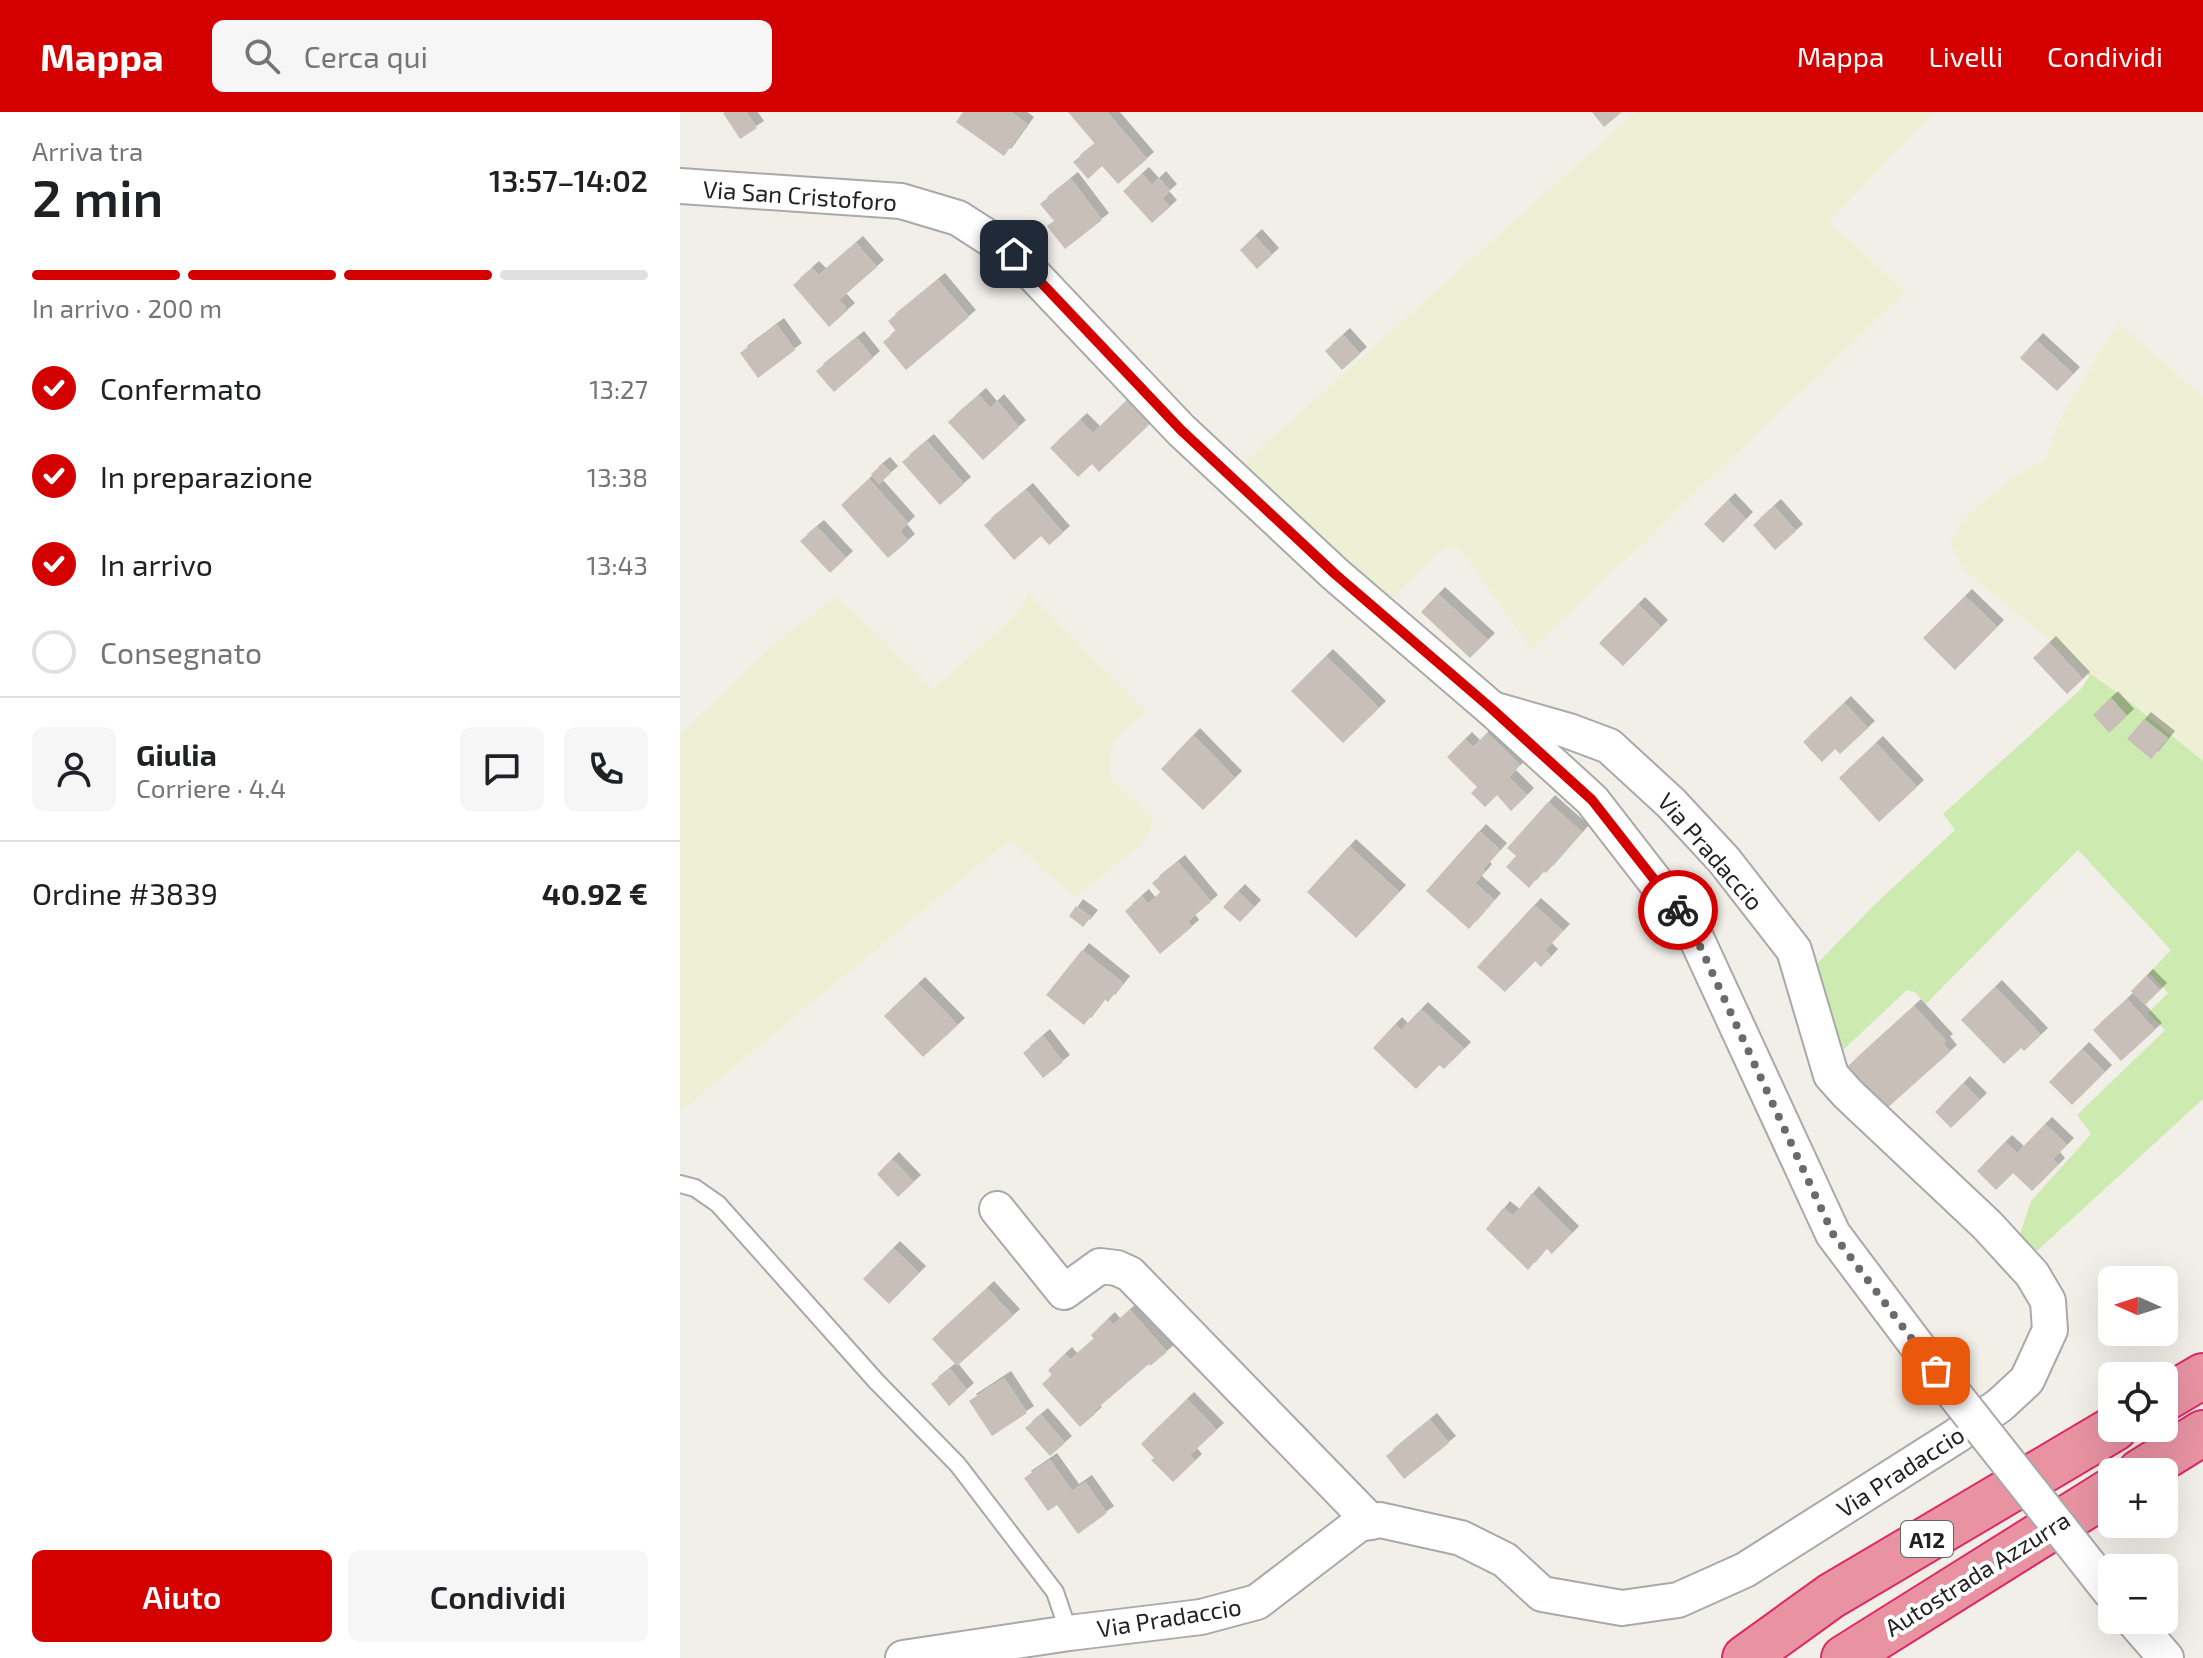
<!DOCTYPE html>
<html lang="it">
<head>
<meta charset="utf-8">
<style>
  :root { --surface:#fff; --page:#f6f6f6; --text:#202124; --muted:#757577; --line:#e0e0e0; --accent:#d40000 }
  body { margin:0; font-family:"Exo 2",sans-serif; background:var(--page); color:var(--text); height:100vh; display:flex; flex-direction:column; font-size:30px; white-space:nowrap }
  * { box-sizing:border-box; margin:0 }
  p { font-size:26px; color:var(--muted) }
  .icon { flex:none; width:44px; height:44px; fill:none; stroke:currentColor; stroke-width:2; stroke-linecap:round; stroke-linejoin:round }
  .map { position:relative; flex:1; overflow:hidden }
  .panel { display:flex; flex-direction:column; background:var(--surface); width:680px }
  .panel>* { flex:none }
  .needle { width:52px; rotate:273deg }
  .tools { position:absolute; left:1418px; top:1154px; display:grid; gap:16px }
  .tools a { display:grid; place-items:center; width:80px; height:80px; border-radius:12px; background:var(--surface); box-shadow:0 8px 32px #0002; font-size:40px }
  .pin { position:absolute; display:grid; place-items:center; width:68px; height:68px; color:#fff; margin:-34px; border-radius:16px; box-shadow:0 4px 12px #0006 }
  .courier { position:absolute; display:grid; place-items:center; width:80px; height:80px; margin:-40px; border:6px solid #d40000; border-radius:50%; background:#fff; color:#222; box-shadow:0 2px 10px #0007 }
  .headline em { font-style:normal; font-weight:600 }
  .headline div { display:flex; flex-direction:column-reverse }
  .headline { display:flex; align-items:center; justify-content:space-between; height:136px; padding:0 32px }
  h1 { font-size:52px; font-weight:600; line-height:60px }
  .bar { display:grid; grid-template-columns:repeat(4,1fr); gap:12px 8px; align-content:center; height:96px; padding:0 32px }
  .bar i { height:10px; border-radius:6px; background:var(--line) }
  .bar .current { background:var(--accent) }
  .bar p { grid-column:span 4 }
  .line { display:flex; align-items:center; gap:20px; padding:0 32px; border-top:2px solid var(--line) }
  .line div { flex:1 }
  .round { display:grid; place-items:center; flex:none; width:84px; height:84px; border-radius:12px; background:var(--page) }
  ol { padding:0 32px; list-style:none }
  li { display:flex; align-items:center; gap:24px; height:88px }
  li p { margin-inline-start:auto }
  li .icon { padding:8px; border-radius:50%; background:var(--accent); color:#fff; stroke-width:4 }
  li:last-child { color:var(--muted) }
  li i { width:44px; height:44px; border:4px solid var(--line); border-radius:50% }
  .primary-button { display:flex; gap:16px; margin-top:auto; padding:16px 32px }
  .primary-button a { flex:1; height:92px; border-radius:12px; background:var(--accent); color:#fff; font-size:32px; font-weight:600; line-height:92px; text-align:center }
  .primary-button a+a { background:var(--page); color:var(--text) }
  header { display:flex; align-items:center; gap:48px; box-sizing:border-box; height:112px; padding:0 40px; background:var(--accent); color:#fff }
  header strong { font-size:38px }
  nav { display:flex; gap:44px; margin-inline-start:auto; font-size:28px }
  .search { width:560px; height:72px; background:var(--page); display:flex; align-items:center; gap:20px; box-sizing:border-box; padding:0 28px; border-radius:12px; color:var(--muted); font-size:30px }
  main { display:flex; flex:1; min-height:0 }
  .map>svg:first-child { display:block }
  .farmland { fill:#eef0d5 }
  .grass { fill:#cdebb0 }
  .building { fill:#c7bfb8; filter:url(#shadow) }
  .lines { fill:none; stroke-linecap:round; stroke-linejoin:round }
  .lane-casing { stroke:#a9a9a9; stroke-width:20 }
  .street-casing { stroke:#a9a9a9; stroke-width:38 }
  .highway-casing { stroke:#dc2a67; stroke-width:48 }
  .lane { stroke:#fff; stroke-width:16 }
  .street { stroke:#fff; stroke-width:34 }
  .highway { stroke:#e892a2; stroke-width:44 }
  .street-bridge-casing { stroke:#a9a9a9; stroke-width:38; stroke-linecap:butt }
  .street-bridge { stroke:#fff; stroke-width:34 }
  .done { stroke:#6b6a68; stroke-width:8; stroke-dasharray:0 14.4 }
  .route { stroke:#d40000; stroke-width:10 }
  .labels { text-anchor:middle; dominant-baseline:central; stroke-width:8; stroke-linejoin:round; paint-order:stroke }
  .shield { fill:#fff; stroke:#646464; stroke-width:2 }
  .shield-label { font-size:22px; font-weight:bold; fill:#222 }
  .street-label { font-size:24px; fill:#222; stroke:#fff }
</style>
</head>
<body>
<header>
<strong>Mappa</strong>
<div class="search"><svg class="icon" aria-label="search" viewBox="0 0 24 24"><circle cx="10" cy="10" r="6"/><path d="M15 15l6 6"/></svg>Cerca qui</div>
<nav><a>Mappa</a><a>Livelli</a><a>Condividi</a></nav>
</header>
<main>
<section class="panel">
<div class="headline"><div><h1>2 min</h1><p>Arriva tra</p></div><em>13:57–14:02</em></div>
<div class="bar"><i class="current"></i><i class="current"></i><i class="current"></i><i></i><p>In arrivo · 200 m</p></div>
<ol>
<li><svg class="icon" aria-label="check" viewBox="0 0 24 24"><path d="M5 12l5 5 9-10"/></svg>Confermato<p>13:27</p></li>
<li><svg class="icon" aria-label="check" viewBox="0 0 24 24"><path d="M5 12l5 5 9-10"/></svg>In preparazione<p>13:38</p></li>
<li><svg class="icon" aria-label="check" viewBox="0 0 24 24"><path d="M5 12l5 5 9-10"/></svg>In arrivo<p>13:43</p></li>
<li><i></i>Consegnato</li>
</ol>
<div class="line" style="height:144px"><a class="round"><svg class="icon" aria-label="person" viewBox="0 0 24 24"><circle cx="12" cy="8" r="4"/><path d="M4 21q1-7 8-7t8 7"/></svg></a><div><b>Giulia</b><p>Corriere · 4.4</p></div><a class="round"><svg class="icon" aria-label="chat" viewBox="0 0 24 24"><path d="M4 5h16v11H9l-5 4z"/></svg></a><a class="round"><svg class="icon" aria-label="phone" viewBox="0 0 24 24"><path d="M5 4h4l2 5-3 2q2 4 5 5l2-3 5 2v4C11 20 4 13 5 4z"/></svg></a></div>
<div class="line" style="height:104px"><div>Ordine #3839</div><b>40.92 €</b></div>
<div class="primary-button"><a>Aiuto</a><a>Condividi</a></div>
</section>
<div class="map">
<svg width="1523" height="1546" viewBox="0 0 1523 1546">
  <defs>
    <filter id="shadow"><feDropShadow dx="7" dy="-7" stdDeviation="0" flood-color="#0004"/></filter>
  </defs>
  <rect width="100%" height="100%" fill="#f2efe9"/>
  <g class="farmland">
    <polygon points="955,0 1256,0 1149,109 1226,180 852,537 778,435 763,438 708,490 561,353"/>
    <polygon points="1438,210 1523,284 1523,649 1451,591 1408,560 1284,459 1270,430 1285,405 1336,362 1365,349 1381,305"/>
    <polygon points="348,480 466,600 434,630 429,650 431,666 472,706 470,720 460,734 396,786 331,730 321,735 0,1000 0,622 99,527 157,484 253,577 339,499"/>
  </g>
  <polygon class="grass" points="1408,560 1451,591 1523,649 1523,987 1357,1139 1340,1122 1351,1089 1411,1022 1397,1003 1485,918 1468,901 1488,881 1469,861 1491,838 1398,738 1246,892 1235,880 1227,878 1159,942 1132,857 1194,793 1275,718 1263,702 1400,578 1409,565"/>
  <g class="building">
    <polygon points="46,0 66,0 77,16 60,27 43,1"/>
    <polygon points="283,0 331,0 347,12 324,44 276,10"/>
    <polygon points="388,0 427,0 467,47 438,72 422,54 408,67 393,50 415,32"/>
    <polygon points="912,0 942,0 924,15"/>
    <polygon points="462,62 472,73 479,66 490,79 482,86 490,95 472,111 443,79"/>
    <polygon points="391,67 422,108 385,137 367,114 374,109 360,92"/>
    <polygon points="575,124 592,143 577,157 560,138"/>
    <polygon points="176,131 197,155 159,188 168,198 149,215 113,173 132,156 139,163"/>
    <polygon points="258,168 289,205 226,258 203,230 216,219 208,209"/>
    <polygon points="97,213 115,238 78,266 60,241"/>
    <polygon points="663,223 680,242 662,258 645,239"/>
    <polygon points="177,226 193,246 154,280 136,259"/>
    <polygon points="1356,228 1393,262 1377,279 1340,246"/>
    <polygon points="299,283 310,296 317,289 339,315 303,348 268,310"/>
    <polygon points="448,287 471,311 419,360 412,352 398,365 370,336 400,308 413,321"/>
    <polygon points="247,329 284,372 260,393 222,350"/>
    <polygon points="203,352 211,361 199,372 191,362"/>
    <polygon points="189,367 228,411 220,419 228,429 208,446 161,393"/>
    <polygon points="346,378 383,421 369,433 361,424 334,448 304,413"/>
    <polygon points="1048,388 1066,407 1043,431 1024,412"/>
    <polygon points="1094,394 1116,419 1095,438 1073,413"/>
    <polygon points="137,415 166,446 150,461 120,429"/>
    <polygon points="758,482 808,528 790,546 741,500"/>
    <polygon points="1285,484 1317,515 1275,558 1243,526"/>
    <polygon points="958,492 981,515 943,554 919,531"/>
    <polygon points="1369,531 1403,567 1387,582 1353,546"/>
    <polygon points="646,544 699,596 663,631 611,579"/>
    <polygon points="1431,586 1447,604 1429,621 1413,603"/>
    <polygon points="1164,591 1188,616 1160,642 1155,637 1142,650 1123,630"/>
    <polygon points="1464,607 1488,626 1471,647 1447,627"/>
    <polygon points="807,621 840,653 829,665 847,683 831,699 817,683 805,695 791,681 797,675 767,645 785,627 793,635"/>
    <polygon points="513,623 555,666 523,698 481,657"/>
    <polygon points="1196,631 1237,675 1199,710 1159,666"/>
    <polygon points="868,690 902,720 866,761 863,759 849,776 826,755 836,744 827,736"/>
    <polygon points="799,719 820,738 803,757 805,759 795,771 814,788 789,817 746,779"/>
    <polygon points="669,734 719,780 676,826 627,780"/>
    <polygon points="498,750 531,790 508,809 512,815 480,842 445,799 462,784 468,792 481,781 472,771"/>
    <polygon points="558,779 574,795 560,810 543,795"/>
    <polygon points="854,793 883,819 865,838 871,844 861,855 855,849 825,880 797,855"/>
    <polygon points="396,794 411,805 403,815 389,804"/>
    <polygon points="402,838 443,871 428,890 424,887 404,913 366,883"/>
    <polygon points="1466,864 1480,878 1465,893 1451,879"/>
    <polygon points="238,872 278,913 243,945 204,904"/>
    <polygon points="1315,875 1361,923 1344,939 1341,936 1324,952 1281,908"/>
    <polygon points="1447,887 1475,918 1441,949 1413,918"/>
    <polygon points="1234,894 1266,929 1263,931 1270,940 1206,997 1168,954"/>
    <polygon points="741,897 784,937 764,957 759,953 736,977 693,936 715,912 721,918"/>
    <polygon points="363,924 383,950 363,966 343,941"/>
    <polygon points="1402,937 1425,960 1392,993 1369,970"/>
    <polygon points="1283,971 1300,988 1271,1016 1255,1000"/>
    <polygon points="1365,1012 1387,1033 1373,1047 1378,1053 1352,1079 1333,1061 1316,1078 1297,1059 1325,1030 1337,1041"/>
    <polygon points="212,1047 234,1070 218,1085 197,1062"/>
    <polygon points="852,1081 892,1121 872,1142 866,1136 848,1158 806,1117 823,1096 833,1104"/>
    <polygon points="213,1136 239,1161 209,1192 183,1167"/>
    <polygon points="307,1176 333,1204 277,1254 252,1227"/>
    <polygon points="450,1198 487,1240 470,1254 469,1252 413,1300 415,1302 400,1315 362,1272 372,1263 368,1258 385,1242 390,1248 414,1227 411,1223 428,1207 433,1213"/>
    <polygon points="270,1257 287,1278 269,1294 251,1272"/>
    <polygon points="324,1266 347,1301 312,1324 289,1289"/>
    <polygon points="507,1287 537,1318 510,1343 515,1349 493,1370 471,1348 474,1346 461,1332"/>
    <polygon points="361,1303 385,1331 370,1344 345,1316"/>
    <polygon points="750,1308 769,1331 724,1367 706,1344"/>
    <polygon points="370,1348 392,1379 405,1370 427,1401 398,1422 377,1393 368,1399 344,1366"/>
  </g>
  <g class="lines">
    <defs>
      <polyline id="lane" points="0,1072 15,1076 38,1092 196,1269 278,1353 375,1480 389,1521"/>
      <g id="street">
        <polyline points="0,74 221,89 278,106 334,142 501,318 655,462 812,597 912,688 1012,817 1153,1122 1256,1259"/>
        <polyline points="317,1097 384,1180 420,1154 437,1156 450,1162 691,1410"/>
        <polyline points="1453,1508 1486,1546"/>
        <polyline points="223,1546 389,1521 521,1505 577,1490 679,1412 700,1408 781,1426 825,1448 862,1482 942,1496 998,1488 1065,1458 1276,1324 1320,1293 1347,1268 1370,1218 1368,1189 1352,1162 1307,1113 1168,982 1151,963 1114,838 1044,748 991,691 929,634 889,619 812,597"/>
      </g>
      <g id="highway">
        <polyline points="1484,1287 1523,1264"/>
        <polyline points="1460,1360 1523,1321"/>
        <polyline points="1065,1546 1151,1484 1435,1316"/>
        <polyline points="1164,1546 1432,1378"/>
      </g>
    </defs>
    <use href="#lane" class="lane-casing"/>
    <use href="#street" class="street-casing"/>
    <use href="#highway" class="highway-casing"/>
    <use href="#lane" class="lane"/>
    <use href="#street" class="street"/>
    <use href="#highway" class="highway"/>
    <defs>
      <polyline id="street-bridge" points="1256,1259 1432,1482"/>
    </defs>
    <use href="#street-bridge" class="street-bridge-casing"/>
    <use href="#street-bridge" class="street-bridge"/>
  </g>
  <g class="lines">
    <polyline class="done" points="998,798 1012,817 1153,1122 1256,1259"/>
    <polyline class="route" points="334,142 501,318 655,462 812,597 912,688 998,798"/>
  </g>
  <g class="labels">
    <rect class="shield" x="1221" y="1409" width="52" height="36" rx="6"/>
    <g class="shield-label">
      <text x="1247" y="1427">A12</text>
    </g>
    <g class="street-label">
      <text transform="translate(120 83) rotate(4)">Via San Cristoforo</text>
      <text transform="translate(1031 739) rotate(49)">Via Pradaccio</text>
      <text transform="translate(1220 1359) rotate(-33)">Via Pradaccio</text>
      <text transform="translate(1297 1461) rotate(-32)">Autostrada Azzurra</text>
      <text transform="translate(489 1505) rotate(-9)">Via Pradaccio</text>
    </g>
  </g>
</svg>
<div class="tools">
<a><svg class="needle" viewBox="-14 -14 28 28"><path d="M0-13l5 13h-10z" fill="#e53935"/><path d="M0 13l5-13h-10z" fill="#757577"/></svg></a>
<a><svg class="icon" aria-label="locate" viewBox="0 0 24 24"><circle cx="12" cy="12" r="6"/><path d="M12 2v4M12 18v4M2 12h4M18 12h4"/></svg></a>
<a>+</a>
<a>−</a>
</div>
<div class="pin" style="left:1256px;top:1259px;background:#ea580c"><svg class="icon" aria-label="bag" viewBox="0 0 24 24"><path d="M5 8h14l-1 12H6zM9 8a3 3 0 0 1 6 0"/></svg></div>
<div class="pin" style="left:334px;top:142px;background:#1f2937"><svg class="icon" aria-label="home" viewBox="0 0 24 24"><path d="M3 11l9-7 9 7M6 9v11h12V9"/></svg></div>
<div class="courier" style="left:998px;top:798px"><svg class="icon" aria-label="bike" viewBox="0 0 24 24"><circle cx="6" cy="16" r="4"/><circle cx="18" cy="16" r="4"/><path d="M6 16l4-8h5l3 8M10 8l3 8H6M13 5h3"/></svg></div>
</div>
</main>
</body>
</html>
